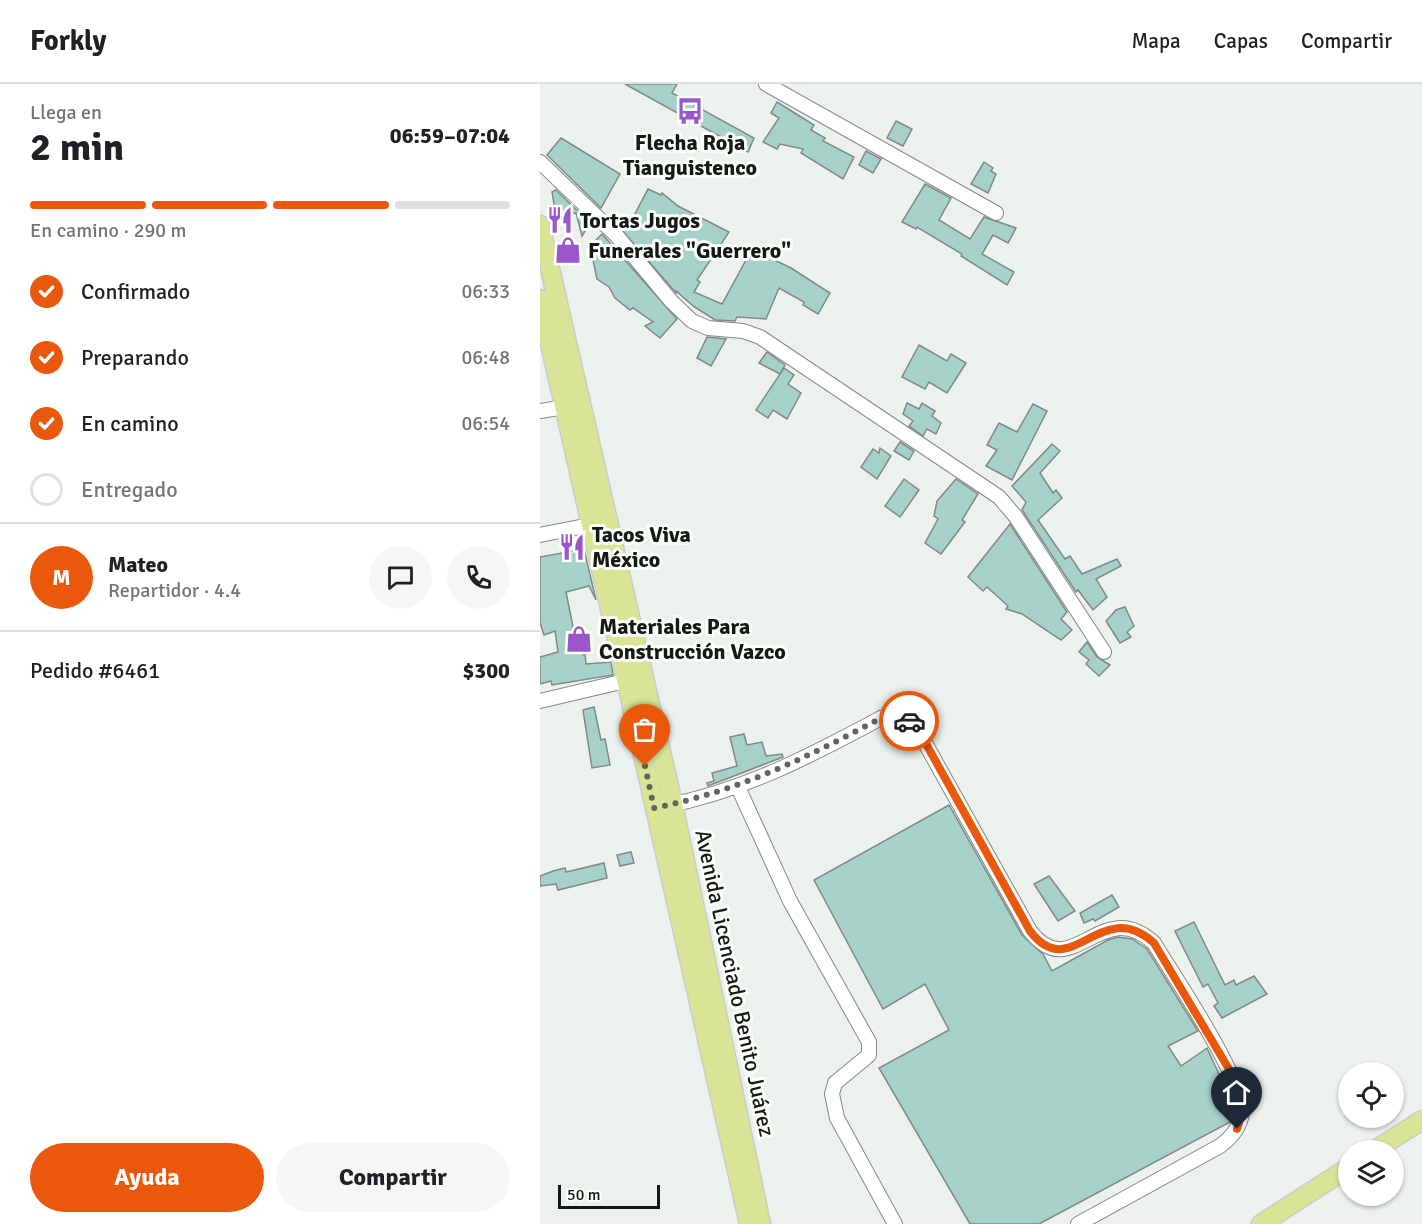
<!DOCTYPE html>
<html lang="es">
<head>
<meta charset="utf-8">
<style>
  :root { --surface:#fff; --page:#f6f6f6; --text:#202124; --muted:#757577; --line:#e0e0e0; --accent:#ea580c }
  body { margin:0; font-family:Signika,sans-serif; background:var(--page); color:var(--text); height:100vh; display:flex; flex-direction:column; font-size:22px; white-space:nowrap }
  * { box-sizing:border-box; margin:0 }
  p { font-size:20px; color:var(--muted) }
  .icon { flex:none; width:33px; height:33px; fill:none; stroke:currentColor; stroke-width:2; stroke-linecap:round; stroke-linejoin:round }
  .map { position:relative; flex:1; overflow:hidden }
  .side { display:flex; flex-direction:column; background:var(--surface); width:540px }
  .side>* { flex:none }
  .controls { position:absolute; left:798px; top:978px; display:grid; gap:12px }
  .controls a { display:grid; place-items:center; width:66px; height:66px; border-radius:50%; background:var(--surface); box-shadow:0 2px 4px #0004; font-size:30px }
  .scale { position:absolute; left:18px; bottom:15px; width:102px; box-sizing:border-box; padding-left:6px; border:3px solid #161816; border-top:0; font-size:16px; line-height:21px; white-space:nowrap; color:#161816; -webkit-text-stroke:4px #f9fff9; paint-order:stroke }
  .pin { position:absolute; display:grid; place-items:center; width:51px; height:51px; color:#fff; margin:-62px -26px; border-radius:50% 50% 50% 0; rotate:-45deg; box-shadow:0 0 6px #0007 }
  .pin .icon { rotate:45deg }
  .courier { position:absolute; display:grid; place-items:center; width:60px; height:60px; margin:-30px; border:4px solid #ea580c; border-radius:50%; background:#fff; color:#222; box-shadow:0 2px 8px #0007 }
  .summary em { font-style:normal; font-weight:700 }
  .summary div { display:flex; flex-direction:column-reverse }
  .summary { display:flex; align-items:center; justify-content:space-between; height:102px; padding:0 30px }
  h1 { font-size:39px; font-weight:700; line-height:45px }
  .bar { display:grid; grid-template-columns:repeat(4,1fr); gap:9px 6px; align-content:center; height:72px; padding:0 30px }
  .bar i { height:8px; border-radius:4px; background:var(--line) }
  .bar .active { background:var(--accent) }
  .bar p { grid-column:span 4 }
  .line { display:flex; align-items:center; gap:15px; padding:0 30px; border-top:2px solid var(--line) }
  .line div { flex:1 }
  .round { display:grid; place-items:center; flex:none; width:63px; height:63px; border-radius:32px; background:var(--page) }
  ol { padding:0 30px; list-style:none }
  li { display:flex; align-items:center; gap:18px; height:66px }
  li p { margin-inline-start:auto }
  li .icon { padding:6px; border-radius:50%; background:var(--accent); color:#fff; stroke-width:4 }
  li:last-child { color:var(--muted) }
  li i { width:33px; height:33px; border:3px solid var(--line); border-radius:50% }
  .button { display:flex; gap:12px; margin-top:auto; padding:12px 30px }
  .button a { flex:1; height:69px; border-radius:36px; background:var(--accent); color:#fff; font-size:24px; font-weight:700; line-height:69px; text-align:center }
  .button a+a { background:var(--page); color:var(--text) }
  header { display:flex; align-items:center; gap:36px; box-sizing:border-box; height:84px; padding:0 30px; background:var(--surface); border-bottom:2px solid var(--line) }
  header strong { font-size:28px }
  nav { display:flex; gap:33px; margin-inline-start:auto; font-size:21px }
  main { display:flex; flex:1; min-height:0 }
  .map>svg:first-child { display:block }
  .building { fill:#a6d1c8; stroke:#828988; stroke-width:1.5 }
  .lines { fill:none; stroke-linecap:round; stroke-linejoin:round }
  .minor-casing { stroke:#848a85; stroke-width:16 }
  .major-casing { stroke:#ccc; stroke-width:21 }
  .minor { stroke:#fff; stroke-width:14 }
  .major { stroke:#d9e497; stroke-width:18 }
  .done { stroke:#616461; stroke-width:6; stroke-dasharray:0 10.8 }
  .route { stroke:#ea580c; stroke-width:8 }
  .labels { text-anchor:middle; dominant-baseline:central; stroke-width:6; stroke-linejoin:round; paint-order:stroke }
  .poi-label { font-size:22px; font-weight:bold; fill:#161816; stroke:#f9fff9; text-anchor:start }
  .street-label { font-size:22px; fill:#161816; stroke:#f9fff9 }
</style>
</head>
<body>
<header>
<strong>Forkly</strong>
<nav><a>Mapa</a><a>Capas</a><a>Compartir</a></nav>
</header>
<main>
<section class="side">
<div class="summary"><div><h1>2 min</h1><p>Llega en</p></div><em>06:59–07:04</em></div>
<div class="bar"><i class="active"></i><i class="active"></i><i class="active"></i><i></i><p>En camino · 290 m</p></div>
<ol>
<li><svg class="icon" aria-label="check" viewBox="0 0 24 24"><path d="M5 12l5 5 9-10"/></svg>Confirmado<p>06:33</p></li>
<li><svg class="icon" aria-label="check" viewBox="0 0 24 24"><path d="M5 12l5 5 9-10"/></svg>Preparando<p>06:48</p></li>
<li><svg class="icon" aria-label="check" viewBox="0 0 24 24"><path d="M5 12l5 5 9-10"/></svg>En camino<p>06:54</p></li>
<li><i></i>Entregado</li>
</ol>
<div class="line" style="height:108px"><b class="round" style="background:var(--accent);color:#fff">M</b><div><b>Mateo</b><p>Repartidor · 4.4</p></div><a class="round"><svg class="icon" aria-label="chat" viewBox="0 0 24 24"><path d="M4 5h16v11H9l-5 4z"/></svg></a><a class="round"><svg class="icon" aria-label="phone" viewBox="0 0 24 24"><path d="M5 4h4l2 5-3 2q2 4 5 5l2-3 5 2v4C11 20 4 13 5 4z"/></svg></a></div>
<div class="line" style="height:78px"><div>Pedido #6461</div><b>$300</b></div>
<div class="button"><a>Ayuda</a><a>Compartir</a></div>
</section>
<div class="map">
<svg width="882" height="1140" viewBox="0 0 882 1140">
  <rect width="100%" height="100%" fill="#ebf1ec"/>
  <g class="building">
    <polygon points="85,0 137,0 132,9 214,54 208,68"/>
    <polygon points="237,18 274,41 271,46 285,54 283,57 314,73 303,95 261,69 263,65 240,60 237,65 223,58 239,34 231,29"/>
    <polygon points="356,37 372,45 363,62 347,54"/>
    <polygon points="21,54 80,90 61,124 7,71"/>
    <polygon points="326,67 341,75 333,89 319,81"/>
    <polygon points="444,78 453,84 451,87 456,90 448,109 431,100"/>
    <polygon points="385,100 411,114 399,136 430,155 444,133 476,144 468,159 453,151 442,170 474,188 467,201 421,172 422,170 377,143 376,145 362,138"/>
    <polygon points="108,105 121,111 122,109 138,122 189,148 157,196 160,198 154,208 182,220 212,165 251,184 290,209 278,230 263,221 264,218 239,204 226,235 197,233 195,237 175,236 153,222 136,207 136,209 74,137 77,134 88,143"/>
    <polygon points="16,106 50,139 42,152 36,129 16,132 12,108"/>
    <polygon points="62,150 137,235 120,254 105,242 113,238 93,224 90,226 75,214 69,203 57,195 50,162"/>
    <polygon points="167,253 186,255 171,282 157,274"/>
    <polygon points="379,261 407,277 411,270 426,279 407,309 389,298 385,305 362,293"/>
    <polygon points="227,268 245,281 240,290 219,279"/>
    <polygon points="244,284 254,291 248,300 261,309 247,335 233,326 228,334 216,326"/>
    <polygon points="367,319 379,325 382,319 395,327 392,332 401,339 396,350 387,345 383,352 369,342 373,337 363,330"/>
    <polygon points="493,320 507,327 472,396 446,382 457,366 447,361 459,339 477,348"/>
    <polygon points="360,358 374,367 369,376 354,367"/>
    <polygon points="512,360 520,367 500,389 513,409 516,406 522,414 498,436 525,475 530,472 542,490 577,475 581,482 556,495 567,513 553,526 538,506 536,508 482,426 486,418 472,402"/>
    <polygon points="340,364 351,372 337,395 321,383 333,365 339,369"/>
    <polygon points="364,395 379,406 360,433 345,422"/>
    <polygon points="416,395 438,410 422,436 425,438 401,470 385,459 398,435 394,432 397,417"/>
    <polygon points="470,440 527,528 521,535 532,546 521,556 482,530 466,525 468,522 447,503 443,507 428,493"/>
    <polygon points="44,465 56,516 49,502 26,508 33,543 38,561 40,561 43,571 45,570 46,580 71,578 73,591 12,601 11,597 0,600 0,573 18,568 15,547 4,551 0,539 0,473"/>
    <polygon points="585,523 594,542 587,548 591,553 580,559 566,537 576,526"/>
    <polygon points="547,558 557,573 570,581 559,592 546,580 549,576 539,568"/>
    <polygon points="54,623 61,656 65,655 70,681 52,684 43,626"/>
    <polygon points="204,650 207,661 222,658 226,672 242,670 243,673 168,702 167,699 174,697 172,689 197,682 190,653"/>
    <polygon points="409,721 482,851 503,870 512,887 568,856 578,853 592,855 607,865 658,947 628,962 641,982 667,964 691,1016 693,1029 690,1038 499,1140 430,1140 339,984 409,946 385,900 343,925 274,796"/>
    <polygon points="91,768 94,779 80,782 77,771"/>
    <polygon points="64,779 67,794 18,806 16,800 0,802 0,792 13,787 25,784 26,788"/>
    <polygon points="509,792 535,827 518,837 494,800"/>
    <polygon points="572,811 579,823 555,837 553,835 544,839 540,829"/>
    <polygon points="654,838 685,901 694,896 696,901 714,892 727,910 682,934 674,922 678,919 668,900 663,903 635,847"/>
  </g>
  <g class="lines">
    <defs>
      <g id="minor">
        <polyline points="226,0 456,129"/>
        <polyline points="0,78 77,152 131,217 152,237 168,244 203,247 220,253 459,413 476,433 564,568"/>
        <polyline points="0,327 31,322"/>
        <polyline points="0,451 60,439"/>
        <polyline points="0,617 85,597"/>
        <polyline points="198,703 250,817 329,958 329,971 295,999 292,1010 297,1034 355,1140"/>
        <path d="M 125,722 C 204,707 272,671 341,634 C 355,632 363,634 375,641 L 490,847 C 533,902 560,810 614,859 C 635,894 704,995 702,1029 C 700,1044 691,1054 680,1062 L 538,1140"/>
      </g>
      <g id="major">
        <polyline points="0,141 133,720 221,1140"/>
        <polyline points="0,215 209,1140"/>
        <polyline points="835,1066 882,1036"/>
        <polyline points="721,1140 808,1084"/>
      </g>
    </defs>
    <use href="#minor" class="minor-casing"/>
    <use href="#major" class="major-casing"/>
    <use href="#minor" class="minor"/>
    <use href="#major" class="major"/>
  </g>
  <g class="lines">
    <path class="done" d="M 105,682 L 114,724 C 199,707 266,674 341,634 L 352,632 L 369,637"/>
    <path class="route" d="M 369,637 L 375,640 L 490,847 C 532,902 560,810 614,859 L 696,997 C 702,1015 703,1028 697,1045"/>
  </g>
  <defs>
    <symbol id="bus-bare" viewBox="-9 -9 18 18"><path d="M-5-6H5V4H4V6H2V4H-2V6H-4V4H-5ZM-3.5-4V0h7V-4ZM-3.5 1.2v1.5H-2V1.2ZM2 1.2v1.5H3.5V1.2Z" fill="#9c56cb" stroke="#f9fff9" stroke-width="2.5" paint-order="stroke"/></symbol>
    <symbol id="restaurant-bare" viewBox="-9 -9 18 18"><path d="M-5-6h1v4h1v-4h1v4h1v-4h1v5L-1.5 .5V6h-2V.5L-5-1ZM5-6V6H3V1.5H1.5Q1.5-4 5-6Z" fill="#9c56cb" stroke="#f9fff9" stroke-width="2.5" paint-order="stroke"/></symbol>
    <symbol id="shop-bare" viewBox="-9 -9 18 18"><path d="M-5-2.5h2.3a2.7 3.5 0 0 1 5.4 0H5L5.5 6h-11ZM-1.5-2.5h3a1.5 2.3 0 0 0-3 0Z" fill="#9c56cb" stroke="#f9fff9" stroke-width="2.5" paint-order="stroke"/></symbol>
  </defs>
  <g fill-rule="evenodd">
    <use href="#bus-bare" x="131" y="8" width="38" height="38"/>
    <use href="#restaurant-bare" x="1" y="117" width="38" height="38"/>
    <use href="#shop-bare" x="9" y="147" width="38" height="38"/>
    <use href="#restaurant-bare" x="13" y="444" width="38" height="38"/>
    <use href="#shop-bare" x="20" y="536" width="38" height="38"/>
  </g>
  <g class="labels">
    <g class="poi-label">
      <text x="150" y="58" text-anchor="middle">Flecha Roja<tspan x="150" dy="25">Tianguistenco</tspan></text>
      <text x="40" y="136">Tortas Jugos</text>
      <text x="48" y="166">Funerales "Guerrero"</text>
      <text x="52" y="450">Tacos Viva<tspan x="52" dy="25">México</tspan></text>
      <text x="59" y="542">Materiales Para<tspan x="59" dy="25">Construcción Vazco</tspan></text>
    </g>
    <g class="street-label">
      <text transform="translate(195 899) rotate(78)">Avenida Licenciado Benito Juárez</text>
    </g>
  </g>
</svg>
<div class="controls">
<a><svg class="icon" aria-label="locate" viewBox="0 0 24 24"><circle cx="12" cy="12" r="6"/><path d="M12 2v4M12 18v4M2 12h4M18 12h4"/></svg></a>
<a><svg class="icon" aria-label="layers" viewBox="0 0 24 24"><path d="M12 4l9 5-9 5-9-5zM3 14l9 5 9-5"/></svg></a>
</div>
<div class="scale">50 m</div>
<div class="pin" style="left:105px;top:682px;background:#ea580c"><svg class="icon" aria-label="bag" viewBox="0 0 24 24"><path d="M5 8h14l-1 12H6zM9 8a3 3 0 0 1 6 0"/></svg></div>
<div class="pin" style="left:697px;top:1045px;background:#1f2937"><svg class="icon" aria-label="home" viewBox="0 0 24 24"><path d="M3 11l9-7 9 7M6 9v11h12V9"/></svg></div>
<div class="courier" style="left:369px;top:637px"><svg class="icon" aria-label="car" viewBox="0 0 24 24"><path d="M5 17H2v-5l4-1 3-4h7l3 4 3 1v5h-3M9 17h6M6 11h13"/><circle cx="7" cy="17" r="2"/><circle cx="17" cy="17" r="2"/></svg></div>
</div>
</main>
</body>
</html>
